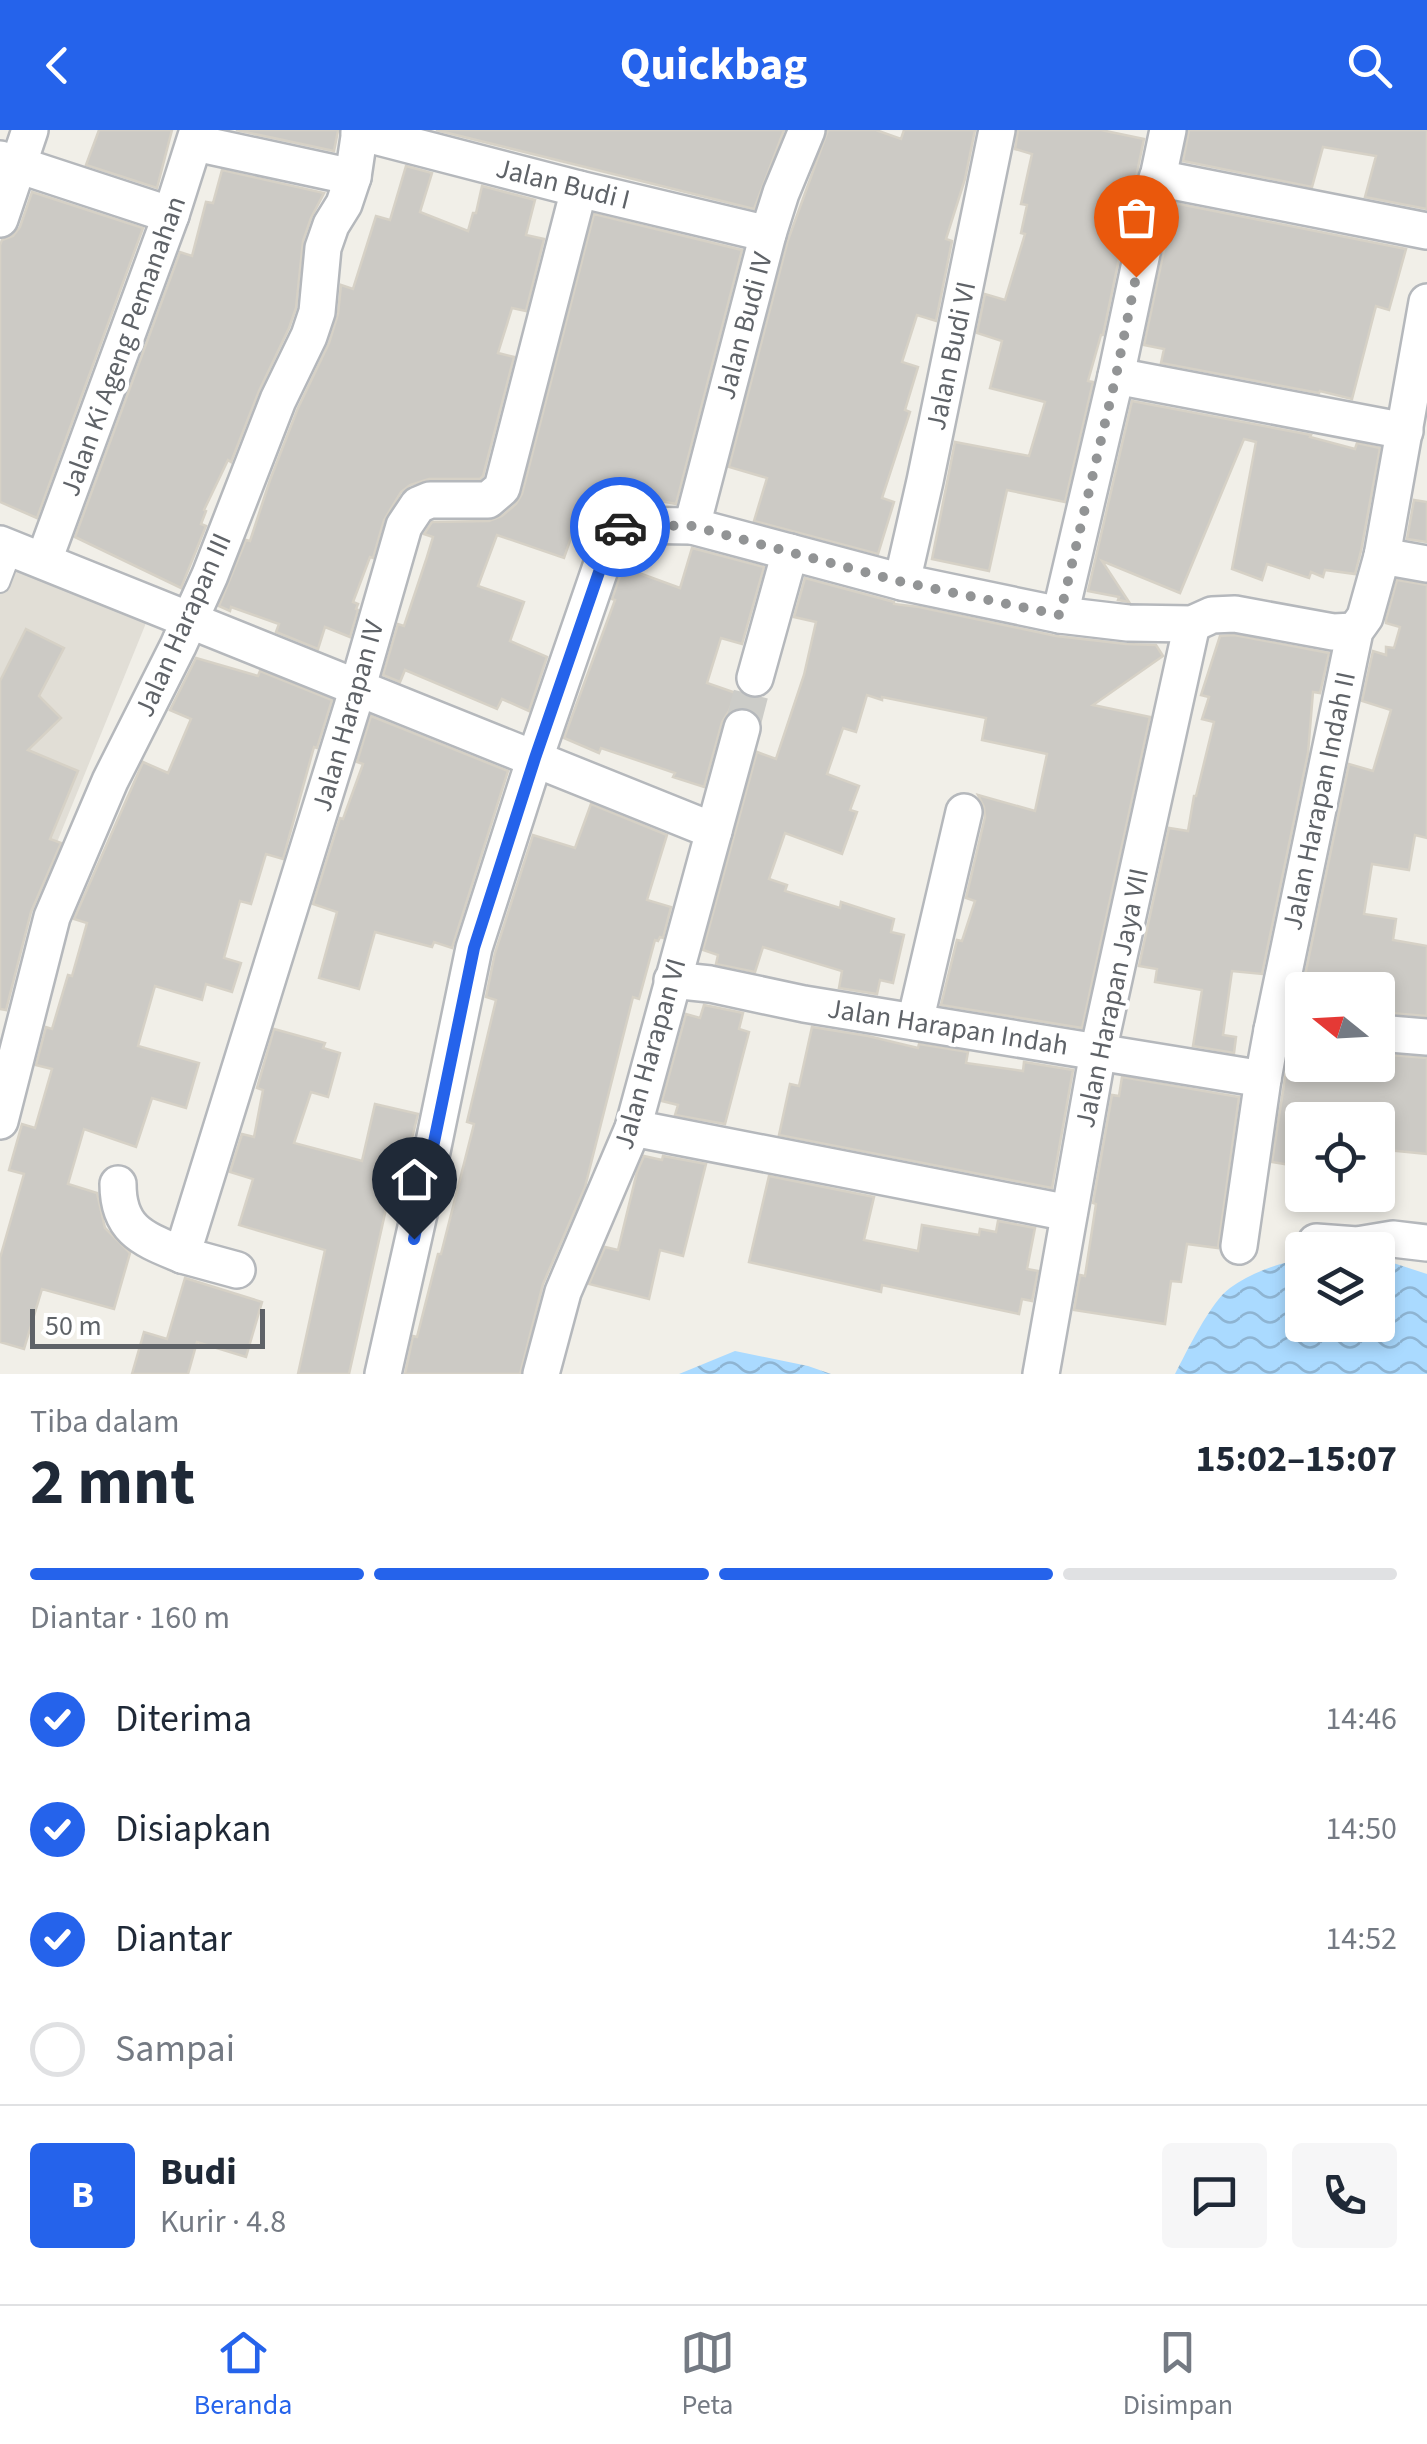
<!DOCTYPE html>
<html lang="id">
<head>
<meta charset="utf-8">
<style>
  :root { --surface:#fff; --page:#f6f6f7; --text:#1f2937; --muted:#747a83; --line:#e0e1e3; --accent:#2563eb }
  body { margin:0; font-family:"Source Sans 3",sans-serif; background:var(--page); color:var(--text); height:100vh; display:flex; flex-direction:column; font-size:38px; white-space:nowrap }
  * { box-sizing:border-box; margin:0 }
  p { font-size:32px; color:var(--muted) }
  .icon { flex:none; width:55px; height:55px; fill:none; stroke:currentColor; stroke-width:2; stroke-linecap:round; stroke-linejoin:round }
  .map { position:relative; height:1244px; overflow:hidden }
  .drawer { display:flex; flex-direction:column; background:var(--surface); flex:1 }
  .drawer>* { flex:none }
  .needle { width:65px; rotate:288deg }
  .controls { position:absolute; left:1285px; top:842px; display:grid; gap:20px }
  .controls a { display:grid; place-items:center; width:110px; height:110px; border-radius:10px; background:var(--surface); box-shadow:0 5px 15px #0003; font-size:50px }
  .scale { position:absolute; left:30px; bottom:25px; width:235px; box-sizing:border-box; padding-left:10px; border:5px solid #5f6368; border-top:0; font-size:28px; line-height:35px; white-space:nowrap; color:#5f6368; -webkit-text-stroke:8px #fff; paint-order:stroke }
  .pin { position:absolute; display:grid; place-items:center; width:85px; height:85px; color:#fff; margin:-102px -42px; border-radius:50% 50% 50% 0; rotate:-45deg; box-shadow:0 0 10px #0007 }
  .pin .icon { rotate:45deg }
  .courier { position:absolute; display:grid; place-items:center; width:100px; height:100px; margin:-50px; border:8px solid #2563eb; border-radius:50%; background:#fff; color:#222; box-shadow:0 2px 12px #0007 }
  .head em { font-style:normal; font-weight:700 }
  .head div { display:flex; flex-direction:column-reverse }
  .head { display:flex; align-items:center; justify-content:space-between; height:170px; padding:0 30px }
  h1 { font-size:65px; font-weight:700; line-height:75px }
  .bar { display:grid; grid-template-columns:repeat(4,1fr); gap:15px 10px; align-content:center; height:120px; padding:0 30px }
  .bar i { height:12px; border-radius:8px; background:var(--line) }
  .bar .active { background:var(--accent) }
  .bar p { grid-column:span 4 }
  .line { display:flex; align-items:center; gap:25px; padding:0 30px; border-top:2px solid var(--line) }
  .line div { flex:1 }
  .round { display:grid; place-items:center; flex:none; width:105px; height:105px; border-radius:10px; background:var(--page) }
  ol { padding:0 30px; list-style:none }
  li { display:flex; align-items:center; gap:30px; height:110px }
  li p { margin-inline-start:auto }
  li .icon { padding:10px; border-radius:50%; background:var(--accent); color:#fff; stroke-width:4 }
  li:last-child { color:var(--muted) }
  li i { width:55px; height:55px; border:5px solid var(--line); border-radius:50% }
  header { display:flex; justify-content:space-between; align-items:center; height:130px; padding:0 30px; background:var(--accent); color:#fff; font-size:45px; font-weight:700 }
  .dock { display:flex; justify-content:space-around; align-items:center; height:140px; border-top:2px solid var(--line); background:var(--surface); font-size:28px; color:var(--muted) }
  .dock a { display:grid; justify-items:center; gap:5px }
  .dock .active { color:var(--accent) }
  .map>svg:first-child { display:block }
  .education { fill:#e1ded6 }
  .water { fill:url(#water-waves) }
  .building { fill:#cccac5; stroke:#d6d1c6; stroke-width:2.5 }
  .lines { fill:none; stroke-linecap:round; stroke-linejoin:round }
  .street-tunnel { stroke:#ccccc8; stroke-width:35; stroke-dasharray:35 18; stroke-linecap:butt }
  .lane-casing { stroke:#b5b8bc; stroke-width:22 }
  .street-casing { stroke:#b5b8bc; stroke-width:40 }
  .lane { stroke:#fff; stroke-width:18 }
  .street { stroke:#fff; stroke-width:35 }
  .done { stroke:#929495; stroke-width:10; stroke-dasharray:0 18 }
  .route { stroke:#2563eb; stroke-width:12 }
  .labels { text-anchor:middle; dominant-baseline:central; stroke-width:8; stroke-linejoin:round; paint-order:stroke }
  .street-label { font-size:28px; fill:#5f6368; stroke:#fff }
</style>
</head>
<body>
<header><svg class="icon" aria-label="back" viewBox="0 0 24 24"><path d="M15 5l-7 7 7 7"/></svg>Quickbag<svg class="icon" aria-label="search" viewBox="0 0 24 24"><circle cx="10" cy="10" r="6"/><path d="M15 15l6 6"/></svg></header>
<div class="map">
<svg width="1427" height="1244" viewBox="0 0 1427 1244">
  <defs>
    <pattern id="water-waves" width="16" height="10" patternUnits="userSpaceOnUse" patternTransform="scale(2.5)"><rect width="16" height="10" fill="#aadaff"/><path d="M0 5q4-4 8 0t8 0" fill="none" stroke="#8eb4d2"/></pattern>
  </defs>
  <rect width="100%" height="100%" fill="#f1efe8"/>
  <polygon class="education" points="0,430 146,493 34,769 0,755"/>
  <g class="water">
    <path d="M 1378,1128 L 1427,1144 L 1427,1244 L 1175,1244 C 1186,1223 1211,1171 1230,1158 C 1251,1143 1278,1133 1302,1129 L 1302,1195 L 1378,1195 Z"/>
    <polygon points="735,1221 808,1236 831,1244 679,1244"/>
  </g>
  <g class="building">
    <polygon points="99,0 172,0 157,58 86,35"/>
    <polygon points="236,0 338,0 338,1 334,21"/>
    <polygon points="436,0 784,0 754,79"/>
    <polygon points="828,0 876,0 901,9 904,0 975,0 965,49 946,109 952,111 936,191 917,185 902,232 918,237 905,280 910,282 882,368 894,372 878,424 754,391 767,348 729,337 788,110"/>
    <polygon points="1018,0 1101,0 1144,9 1103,205 1101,205 1088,251 1093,252 1065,372 1007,360 989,441 932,429 955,312 1029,326 1045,272 990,258 1002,211 977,203 985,164 1005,170 1025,104 1021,103 1027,75 1021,74 1032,24 1015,19"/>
    <polygon points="1189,0 1427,0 1427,79 1365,67 1376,26 1323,17 1312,57 1183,31"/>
    <polygon points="406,36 432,43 420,82 468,101 473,83 476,83 482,56 535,70 526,105 544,109 526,181 512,178 498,223 514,227 483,346 480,349 429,349 410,355 401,362 384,390 373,428 370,427 353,472 358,474 356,479 358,480 350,507 325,497 318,519 276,502 279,494 231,477 230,481 219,476 246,410 250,411 270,350 298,278 329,213 338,184 341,155 353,159 376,86 390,90"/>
    <polygon points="222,40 324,63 311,88 303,111 296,178 289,198 259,261 231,332 228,330 204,380 206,381 201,394 206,396 181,458 75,407 180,122 192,126 206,72 213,73"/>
    <polygon points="32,62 143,98 37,388 0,372 0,115 2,110 13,106 20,97"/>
    <polygon points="1174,73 1406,119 1389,180 1376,176 1352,269 1320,261 1319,263 1161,233 1164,219 1144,215"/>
    <polygon points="594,84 742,120 676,374 630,365 629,369 592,359 584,387 579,385 564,428 497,405 478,456 524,472 510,511 547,527 529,581 502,569 497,579 405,540 400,552 383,545 398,494 404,496 426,430 433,407 424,404 432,392 489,391 502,386 516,374 522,364"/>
    <polygon points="1132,271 1311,305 1310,307 1355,319 1357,313 1380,318 1361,421 1355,444 1325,440 1323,447 1311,442 1309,448 1267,434 1262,450 1232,439 1256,312 1244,309 1180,463 1102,431 1129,472 1118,470 1119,467 1088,461"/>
    <polygon points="1414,370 1427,372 1427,412 1407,409"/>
    <polygon points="692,418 764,437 742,514 721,508 707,553 736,563 729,581 722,592 704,657 673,647 675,643 601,618 599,623 564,608 615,470 612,469 623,437 680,458"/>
    <polygon points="805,448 894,472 894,474 919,477 1056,506 1126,514 1156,515 1163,526 1093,575 1150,587 1082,898 941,875 957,810 962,811 975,771 966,768 985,687 984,677 978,665 1035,681 1047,624 982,610 986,588 882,567 882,570 867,565 856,602 843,598 827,644 859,656 850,680 857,682 842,724 785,703 769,749 787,755 785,761 840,778 841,772 894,789 891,802 904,805 893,853 880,850 877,864 839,858 842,841 763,817 755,842 716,834 718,825 703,820 757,622 776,629 804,545 816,492 794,487"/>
    <polygon points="1397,450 1427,455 1427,708 1415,705 1409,740 1372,734 1364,784 1396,789 1393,810 1427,816 1427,886 1378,882 1378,860 1302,860 1349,634 1373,641 1391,580 1362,571 1373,521 1386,525 1386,517 1394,518 1400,497 1386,493 1386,490"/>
    <polygon points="26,499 64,518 39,566 61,588 28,620 78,641 50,709 61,713 31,782 6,880 0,879 0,551"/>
    <polygon points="1234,505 1329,523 1320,563 1313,562 1308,623 1262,844 1232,841 1223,905 1236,907 1234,923 1193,916 1202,860 1155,852 1157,839 1139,836 1169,698 1188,701 1194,666 1196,666 1214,592 1202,589 1209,567 1201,565 1220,506"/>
    <polygon points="196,528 258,546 260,541 332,570 317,618 314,617 283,729 266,724 251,774 240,771 224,828 241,833 232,862 206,854 202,870 155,856 138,916 199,933 186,978 152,968 136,1017 84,999 68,1054 97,1063 105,1098 130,1123 114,1179 42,1159 24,1219 0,1212 0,1128 24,1044 9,1040 22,994 35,998 52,939 36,935 46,897 52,899 68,845 72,846 87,793 74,789 143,632 168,643 191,589 170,580"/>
    <polygon points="371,586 508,641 452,818 434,812 432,817 375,802 359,859 319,848 337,782 313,774 340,688 343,689 363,634 357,632"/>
    <polygon points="591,674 667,705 647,770 671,777 663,808 660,807 658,811 655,810 639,869 633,867 585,1057 543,1154 520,1244 405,1244 413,1206 417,1207 438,1124 441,1124 474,994 467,992 496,870 486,867 495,823 533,705 575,718"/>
    <polygon points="704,875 743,883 739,899 749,902 725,994 675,985 678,975 662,971 686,884 700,888"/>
    <polygon points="812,897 868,906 918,918 919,914 968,922 966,933 1023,941 1024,932 1073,940 1052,1058 779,1005 790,954 799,956"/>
    <polygon points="274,899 325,913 323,918 340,923 328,967 311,962 294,1013 362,1031 375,974 418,984 394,1080 386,1079 349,1244 298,1244 325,1120 239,1095 253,1049 230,1042 242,1004 254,1007 263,960 257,958"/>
    <polygon points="1378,924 1427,928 1427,1024 1378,1019 1378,990 1302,990 1302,1037 1272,1032 1287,935 1378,935"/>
    <polygon points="1122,947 1239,967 1218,1118 1187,1114 1181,1152 1171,1151 1165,1194 1074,1180 1080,1145 1085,1146 1096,1074 1093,1073 1112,965 1119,966"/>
    <polygon points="644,1026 662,1030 663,1026 706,1034 683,1126 660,1120 649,1169 589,1154 605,1117 618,1120 637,1042"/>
    <polygon points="769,1046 874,1067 864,1110 918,1121 922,1095 979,1105 980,1099 996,1102 998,1091 1035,1098 1027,1139 1038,1141 1032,1171 1022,1169 1019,1184 882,1155 881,1162 749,1132"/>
    <polygon points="185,1148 262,1172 246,1227 197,1212 188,1244 132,1244 144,1202 167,1209"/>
  </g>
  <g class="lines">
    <polyline class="street-tunnel" points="742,598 755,548"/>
    <defs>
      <polyline id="lane" points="0,453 13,419"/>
      <g id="street">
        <polyline points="359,2 579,59 768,104"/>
        <polyline points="195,13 353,47"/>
        <polyline points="0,29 171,85"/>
        <polyline points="1157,48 1427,101"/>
        <polyline points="0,89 30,0"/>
        <polyline points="1116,246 1405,301"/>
        <polyline points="692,396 768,104 781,63 807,0"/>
        <polyline points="0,414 714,701"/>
        <polyline points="1382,426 1427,434"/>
        <polyline points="44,430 171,85 198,0"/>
        <polyline points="902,452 925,351 997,0"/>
        <polyline points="1060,485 1116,246 1168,0"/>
        <polyline points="755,548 790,422"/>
        <polyline points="672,850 710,854 804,874 1263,949 1272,900 1302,901"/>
        <polyline points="915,892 964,682"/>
        <polyline points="1272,900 1355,501 1365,487 1382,426 1427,172"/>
        <polyline points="1378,903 1427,907"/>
        <polyline points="0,991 52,787 110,651 178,516 210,445 278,270 309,206 317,182 323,118 331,95 344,74 353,47 360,0"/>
        <polyline points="633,998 1069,1083"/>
        <path d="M 118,1054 C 118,1101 144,1109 182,1125"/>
        <polyline points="1316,1112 1357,1115 1393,1109 1427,1113"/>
        <polyline points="1239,1116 1263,949"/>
        <polyline points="237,1140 182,1125 352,577 404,396 418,375 430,370 488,370 502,358 579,59"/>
        <polyline points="383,1244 421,1075 474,818 535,628 608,416 617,399 624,395 692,396 902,452 1060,485 1128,493 1192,494 1212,485 1235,484 1333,502 1355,501"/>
        <polyline points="541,1244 563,1162 633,998 742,598"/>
        <polyline points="1041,1244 1098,922 1192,494"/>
      </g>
    </defs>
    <use href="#lane" class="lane-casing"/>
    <use href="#street" class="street-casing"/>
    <use href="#lane" class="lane"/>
    <use href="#street" class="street"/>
  </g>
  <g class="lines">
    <polyline class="done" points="620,397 624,395 692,396 902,452 1060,485 1116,246 1136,147"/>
    <polyline class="route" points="414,1109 474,818 535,628 608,416 620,397"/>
  </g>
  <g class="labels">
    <g class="street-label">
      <text transform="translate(563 54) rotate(14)">Jalan Budi I</text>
      <text transform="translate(744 196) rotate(-75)">Jalan Budi IV</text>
      <text transform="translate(123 216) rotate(-70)">Jalan Ki Ageng Pemanahan</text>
      <text transform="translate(951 226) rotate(-78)">Jalan Budi VI</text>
      <text transform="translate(183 495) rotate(-66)">Jalan Harapan III</text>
      <text transform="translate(348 586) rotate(-74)">Jalan Harapan IV</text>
      <text transform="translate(1319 671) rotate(-78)">Jalan Harapan Indah II</text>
      <text transform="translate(1112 868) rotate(-78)">Jalan Harapan Jaya VII</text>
      <text transform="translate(948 897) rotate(9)">Jalan Harapan Indah</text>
      <text transform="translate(650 924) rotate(-74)">Jalan Harapan VI</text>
    </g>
  </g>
</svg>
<div class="controls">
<a><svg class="needle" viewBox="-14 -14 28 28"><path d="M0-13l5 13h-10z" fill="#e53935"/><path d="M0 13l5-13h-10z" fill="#747a83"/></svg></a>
<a><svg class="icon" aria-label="locate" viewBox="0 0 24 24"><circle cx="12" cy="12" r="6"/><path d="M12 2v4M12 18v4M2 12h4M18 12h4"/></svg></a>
<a><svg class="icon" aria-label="layers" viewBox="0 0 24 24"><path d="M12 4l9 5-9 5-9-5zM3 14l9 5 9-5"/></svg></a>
</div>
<div class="scale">50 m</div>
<div class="pin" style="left:1136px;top:147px;background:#ea580c"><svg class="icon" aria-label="bag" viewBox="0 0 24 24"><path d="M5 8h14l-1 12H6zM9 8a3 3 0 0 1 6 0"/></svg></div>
<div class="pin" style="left:414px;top:1109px;background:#1f2937"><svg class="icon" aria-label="home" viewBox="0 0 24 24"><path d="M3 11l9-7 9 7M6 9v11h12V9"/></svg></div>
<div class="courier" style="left:620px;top:397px"><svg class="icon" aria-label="car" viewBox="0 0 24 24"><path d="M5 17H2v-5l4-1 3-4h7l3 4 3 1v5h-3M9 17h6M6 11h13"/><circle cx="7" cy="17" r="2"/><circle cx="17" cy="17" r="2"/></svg></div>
</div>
<section class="drawer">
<div class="head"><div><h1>2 mnt</h1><p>Tiba dalam</p></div><em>15:02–15:07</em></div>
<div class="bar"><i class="active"></i><i class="active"></i><i class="active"></i><i></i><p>Diantar · 160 m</p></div>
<ol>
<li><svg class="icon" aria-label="check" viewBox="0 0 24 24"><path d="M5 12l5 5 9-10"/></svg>Diterima<p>14:46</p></li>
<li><svg class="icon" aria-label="check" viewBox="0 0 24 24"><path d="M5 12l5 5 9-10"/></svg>Disiapkan<p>14:50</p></li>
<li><svg class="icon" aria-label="check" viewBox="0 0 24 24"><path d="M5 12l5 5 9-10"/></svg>Diantar<p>14:52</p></li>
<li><i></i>Sampai</li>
</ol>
<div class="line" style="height:180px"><b class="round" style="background:var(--accent);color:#fff">B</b><div><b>Budi</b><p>Kurir · 4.8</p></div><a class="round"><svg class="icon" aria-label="chat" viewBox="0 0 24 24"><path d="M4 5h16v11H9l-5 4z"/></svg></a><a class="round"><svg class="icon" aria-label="phone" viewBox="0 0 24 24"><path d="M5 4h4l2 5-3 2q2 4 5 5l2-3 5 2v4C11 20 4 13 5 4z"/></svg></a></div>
</section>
<nav class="dock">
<a class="active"><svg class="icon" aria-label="home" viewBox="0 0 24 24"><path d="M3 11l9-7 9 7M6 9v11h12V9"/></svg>Beranda</a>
<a><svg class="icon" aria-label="map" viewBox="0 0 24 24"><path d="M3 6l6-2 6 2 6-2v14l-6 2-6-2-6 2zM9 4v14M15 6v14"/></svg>Peta</a>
<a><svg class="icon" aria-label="saved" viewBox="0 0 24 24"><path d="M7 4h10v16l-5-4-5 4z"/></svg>Disimpan</a>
</nav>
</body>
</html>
